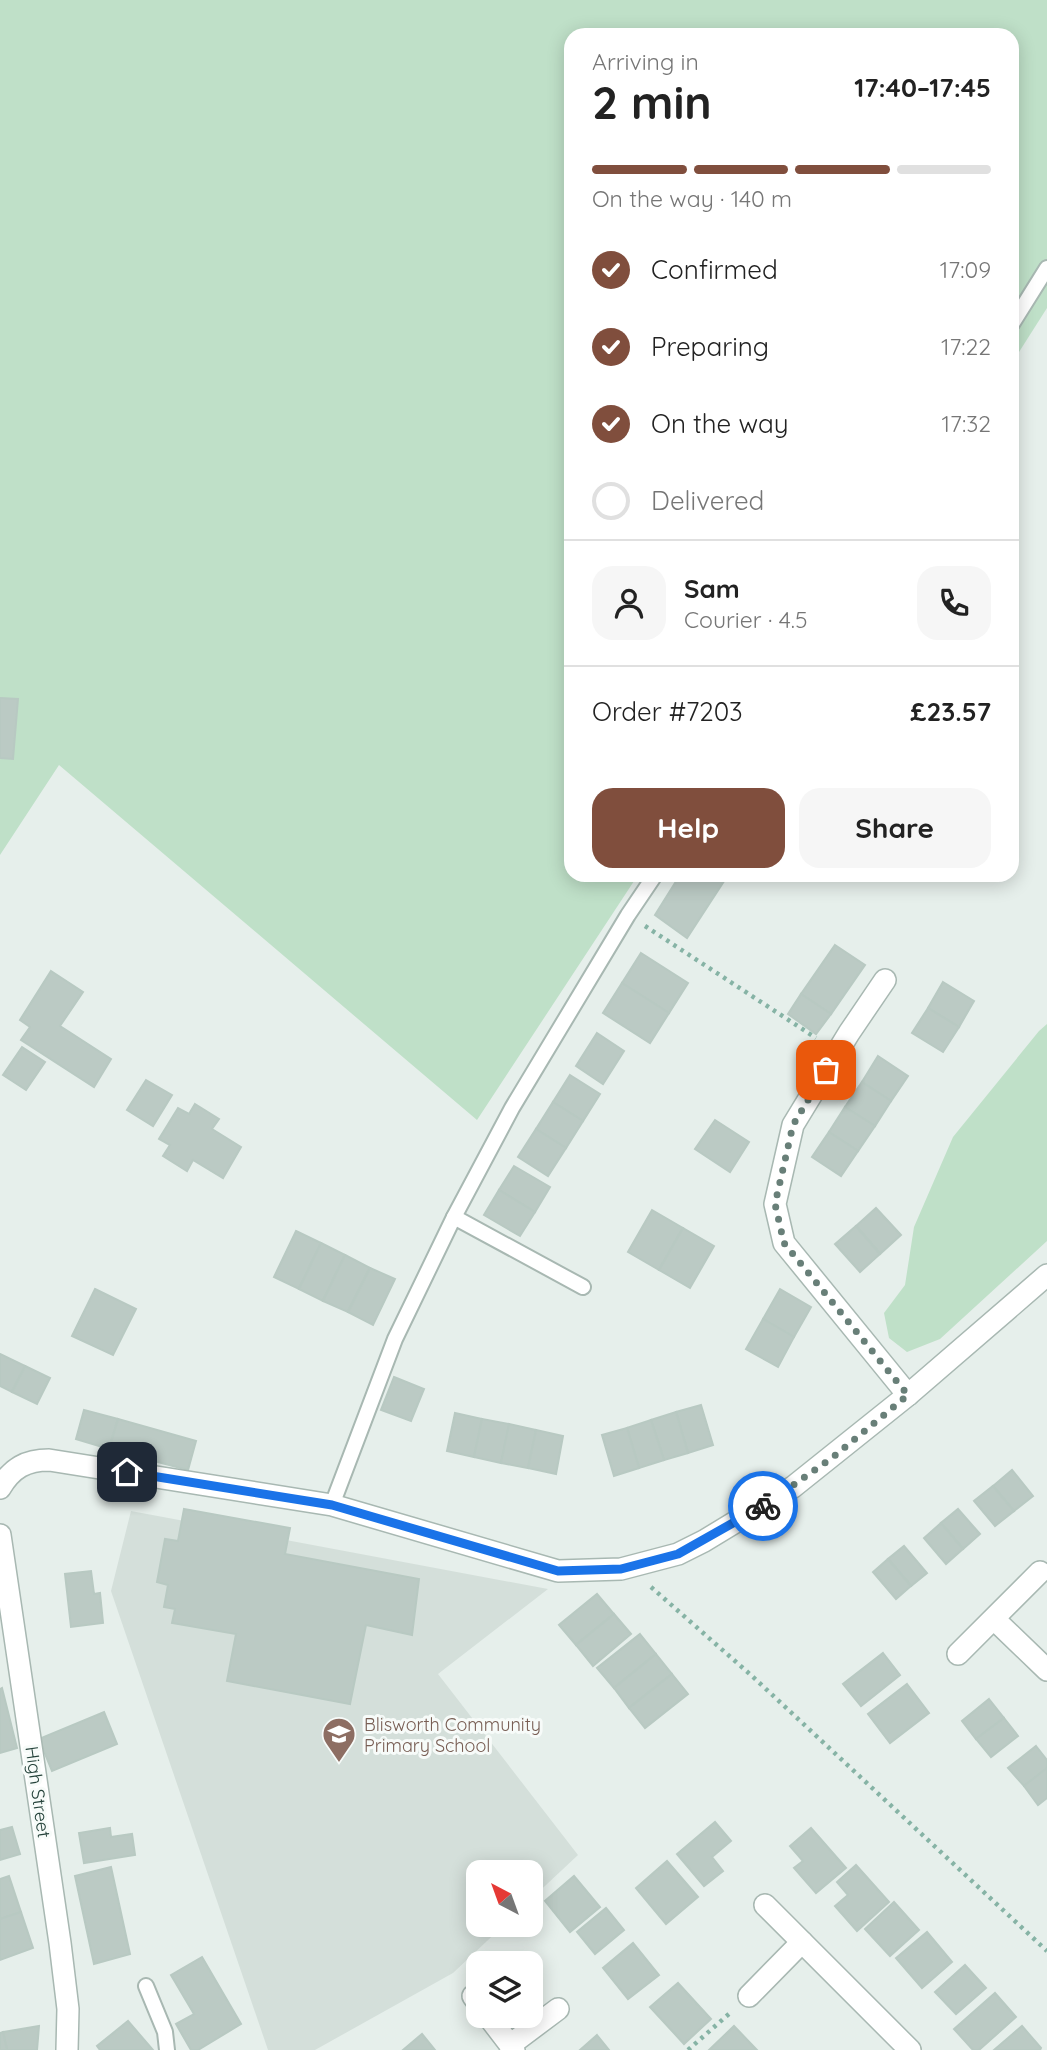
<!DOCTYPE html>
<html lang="en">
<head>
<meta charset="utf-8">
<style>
  :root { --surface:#fff; --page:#f6f6f6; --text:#222; --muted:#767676; --line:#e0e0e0; --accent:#804e3d }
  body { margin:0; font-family:Quicksand,sans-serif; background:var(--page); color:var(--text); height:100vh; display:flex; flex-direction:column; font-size:26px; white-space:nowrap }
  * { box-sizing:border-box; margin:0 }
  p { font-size:23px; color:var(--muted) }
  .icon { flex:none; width:38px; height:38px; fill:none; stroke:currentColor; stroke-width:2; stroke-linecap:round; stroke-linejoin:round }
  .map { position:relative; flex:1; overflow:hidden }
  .details { position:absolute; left:564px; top:28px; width:455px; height:854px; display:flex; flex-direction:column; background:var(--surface); border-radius:21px; box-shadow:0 4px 18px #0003 }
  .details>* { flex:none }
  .needle { width:46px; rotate:319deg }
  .controls { position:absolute; left:466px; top:1860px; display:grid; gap:14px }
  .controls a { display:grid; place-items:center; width:77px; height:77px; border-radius:14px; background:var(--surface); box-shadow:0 4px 18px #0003; font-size:35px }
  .pin { position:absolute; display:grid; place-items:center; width:60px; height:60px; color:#fff; margin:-30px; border-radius:14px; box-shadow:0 4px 10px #0006 }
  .courier { position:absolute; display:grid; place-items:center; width:70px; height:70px; margin:-35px; border:5px solid #1a73e8; border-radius:50%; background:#fff; color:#222; box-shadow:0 2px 9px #0007 }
  .head em { font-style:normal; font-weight:800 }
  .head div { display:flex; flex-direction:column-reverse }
  .head { display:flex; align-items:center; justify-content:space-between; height:119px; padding:0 28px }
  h1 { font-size:46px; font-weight:800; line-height:52px }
  .bar { display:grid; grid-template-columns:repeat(4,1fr); gap:10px 7px; align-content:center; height:84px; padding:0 28px }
  .bar i { height:9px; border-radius:5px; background:var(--line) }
  .bar .active { background:var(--accent) }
  .bar p { grid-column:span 4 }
  .line { display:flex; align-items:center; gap:18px; padding:0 28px; border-top:2px solid var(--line) }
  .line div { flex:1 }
  .round { display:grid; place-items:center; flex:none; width:74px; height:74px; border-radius:21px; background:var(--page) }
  ol { padding:0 28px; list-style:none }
  li { display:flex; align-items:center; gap:21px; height:77px }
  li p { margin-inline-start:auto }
  li .icon { padding:7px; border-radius:50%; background:var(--accent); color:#fff; stroke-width:4 }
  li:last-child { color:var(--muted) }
  li i { width:38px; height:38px; border:4px solid var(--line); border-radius:50% }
  .primary-button { display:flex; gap:14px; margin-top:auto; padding:14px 28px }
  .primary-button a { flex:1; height:80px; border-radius:21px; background:var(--accent); color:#fff; font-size:28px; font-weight:800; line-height:80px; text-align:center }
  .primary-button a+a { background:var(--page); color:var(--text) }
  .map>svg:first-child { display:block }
  .built { fill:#d4dfda }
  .green { fill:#bfe0c8 }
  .building { fill:#bbcac4; stroke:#b8c9c2; stroke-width:2 }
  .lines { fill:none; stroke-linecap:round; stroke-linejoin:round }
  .service-casing { stroke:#a8b8b2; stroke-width:18 }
  .minor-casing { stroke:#a8b8b2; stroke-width:24 }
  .tertiary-casing { stroke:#a8b8b2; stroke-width:24 }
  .path { stroke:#86b3a5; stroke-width:4.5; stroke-dasharray:3.5 5; stroke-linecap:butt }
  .service { stroke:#fff; stroke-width:14 }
  .minor { stroke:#fff; stroke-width:21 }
  .tertiary { stroke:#fff; stroke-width:21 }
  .done { stroke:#687f78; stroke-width:7; stroke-dasharray:0 12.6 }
  .route { stroke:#1a73e8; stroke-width:9 }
  .labels { text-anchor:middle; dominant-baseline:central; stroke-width:6; stroke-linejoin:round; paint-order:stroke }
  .education-label { font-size:18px; fill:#785e54; stroke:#f7fbf9; text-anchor:start }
  .street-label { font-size:18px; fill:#24423a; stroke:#f7fbf9 }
</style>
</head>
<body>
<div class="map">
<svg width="1047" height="2050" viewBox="0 0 1047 2050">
  <rect width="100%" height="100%" fill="#e6efeb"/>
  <polygon class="built" points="131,1511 548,1589 438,1674 578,1855 530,1900 530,1872 478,1872 478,1925 504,1925 453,1973 315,2050 268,2050 111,1591"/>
  <g class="green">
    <polygon points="0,0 1047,0 1047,308 1012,363 1012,35 570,35 570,875 638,875 477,1120 59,765 0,855"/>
    <polygon points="1047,1024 1047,1241 940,1339 907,1352 889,1338 884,1313 905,1285 914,1227 953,1137 1039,1031"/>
  </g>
  <g class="building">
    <polygon points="0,698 18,699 13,759 0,758"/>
    <polygon points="680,875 728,875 687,938 655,915"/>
    <polygon points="835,945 865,965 831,1014 801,994"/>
    <polygon points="641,953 688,983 669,1013 622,983"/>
    <polygon points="51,971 83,992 60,1026 111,1059 94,1087 21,1040 30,1027 20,1020"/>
    <polygon points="943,982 974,1001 959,1027 928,1008"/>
    <polygon points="622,983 669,1013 650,1043 603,1013"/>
    <polygon points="801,994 831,1014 816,1034 788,1014"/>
    <polygon points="928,1008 959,1027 943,1052 912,1033"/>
    <polygon points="597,1033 624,1051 603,1084 576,1066"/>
    <polygon points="22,1047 45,1062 26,1090 3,1075"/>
    <polygon points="878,1056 908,1076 891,1101 862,1082"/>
    <polygon points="570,1075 600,1094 583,1121 553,1102"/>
    <polygon points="146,1080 172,1095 153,1126 127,1110"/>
    <polygon points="862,1082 891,1101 875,1126 845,1107"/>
    <polygon points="553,1102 583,1121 566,1148 536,1129"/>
    <polygon points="195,1104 219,1119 212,1129 241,1147 223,1178 193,1160 187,1171 163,1156 170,1145 159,1139 178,1108 189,1114"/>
    <polygon points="845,1107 875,1126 858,1151 829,1132"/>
    <polygon points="715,1120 749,1142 730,1172 695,1149"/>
    <polygon points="536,1129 566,1148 548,1176 518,1157"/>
    <polygon points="829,1132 858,1151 841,1176 812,1157"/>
    <polygon points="514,1166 550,1187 535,1212 499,1190"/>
    <polygon points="499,1190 535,1212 520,1236 484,1215"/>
    <polygon points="876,1208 901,1235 880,1254 856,1226"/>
    <polygon points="652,1210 683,1228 659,1270 628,1252"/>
    <polygon points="856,1226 880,1254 860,1272 835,1244"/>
    <polygon points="683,1228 714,1246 690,1288 659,1270"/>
    <polygon points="296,1231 321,1243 299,1289 274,1277"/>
    <polygon points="321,1243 345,1255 323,1301 299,1289"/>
    <polygon points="345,1255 370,1268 348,1312 323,1301"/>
    <polygon points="370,1268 395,1279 373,1325 348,1312"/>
    <polygon points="95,1289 136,1309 113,1355 72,1336"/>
    <polygon points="780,1289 811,1307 794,1337 763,1319"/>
    <polygon points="763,1319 794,1337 778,1367 746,1349"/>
    <polygon points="0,1354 25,1366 12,1392 0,1386"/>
    <polygon points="25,1366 50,1378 37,1404 12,1392"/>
    <polygon points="394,1377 424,1389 411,1421 381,1410"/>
    <polygon points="701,1405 713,1445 688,1453 676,1412"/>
    <polygon points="84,1410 118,1419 109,1449 76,1439"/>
    <polygon points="676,1412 688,1453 664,1460 651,1420"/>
    <polygon points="455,1413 482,1419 474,1457 447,1451"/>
    <polygon points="118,1419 196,1441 188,1470 109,1449"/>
    <polygon points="482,1419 509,1424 501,1463 474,1457"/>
    <polygon points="651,1420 664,1460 639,1468 627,1428"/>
    <polygon points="509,1424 536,1430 528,1468 501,1463"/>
    <polygon points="627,1428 639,1468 614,1476 602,1435"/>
    <polygon points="536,1430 563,1436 556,1474 528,1468"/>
    <polygon points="1012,1470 1033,1496 1014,1511 993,1486"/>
    <polygon points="993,1486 1014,1511 995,1526 974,1501"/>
    <polygon points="184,1509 290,1528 285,1554 419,1579 412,1635 366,1625 350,1704 227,1681 236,1634 172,1623 175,1609 164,1607 168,1585 157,1582 165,1539 178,1541"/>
    <polygon points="958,1509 980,1534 963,1549 941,1523"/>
    <polygon points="941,1523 963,1549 946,1564 924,1538"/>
    <polygon points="904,1546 927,1573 911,1586 888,1559"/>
    <polygon points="888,1559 911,1586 896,1599 873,1572"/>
    <polygon points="91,1571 94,1594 100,1593 103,1623 71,1627 65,1574"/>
    <polygon points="597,1594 614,1614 576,1645 559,1625"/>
    <polygon points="614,1614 631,1634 593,1666 576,1645"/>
    <polygon points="640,1634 656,1654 614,1688 597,1668"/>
    <polygon points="883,1653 900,1675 861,1706 843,1684"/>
    <polygon points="656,1654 672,1674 629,1708 614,1688"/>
    <polygon points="672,1674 688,1694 645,1728 629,1708"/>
    <polygon points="907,1684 929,1713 890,1743 868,1714"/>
    <polygon points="2,1688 17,1748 0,1753 0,1689"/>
    <polygon points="989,1699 1004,1718 976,1739 962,1721"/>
    <polygon points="104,1712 117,1744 52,1771 39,1739"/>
    <polygon points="1004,1718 1018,1736 991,1757 976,1739"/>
    <polygon points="1036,1746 1047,1760 1047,1768 1024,1786 1008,1768"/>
    <polygon points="1047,1768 1047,1798 1038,1805 1024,1786"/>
    <polygon points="715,1822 731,1841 712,1857 723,1871 704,1886 677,1854"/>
    <polygon points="12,1827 20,1854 0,1860 0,1830"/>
    <polygon points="110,1828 111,1837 132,1834 135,1855 84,1863 79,1833"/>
    <polygon points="811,1828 846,1868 816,1893 794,1868 803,1861 790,1846"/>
    <polygon points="667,1861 698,1897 666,1924 636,1888"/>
    <polygon points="856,1865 889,1902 857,1931 835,1906 848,1895 837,1882"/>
    <polygon points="111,1867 130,1954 94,1964 75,1876"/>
    <polygon points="9,1876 21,1912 0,1919 0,1879"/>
    <polygon points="574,1876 600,1907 570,1932 545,1901"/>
    <polygon points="894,1902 919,1930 890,1956 865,1929"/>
    <polygon points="606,1908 624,1930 595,1954 577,1932"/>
    <polygon points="21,1912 33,1948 0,1960 0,1919"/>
    <polygon points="927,1932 952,1962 922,1988 896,1958"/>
    <polygon points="633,1943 659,1975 628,1999 603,1968"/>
    <polygon points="202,1957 241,2024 198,2050 191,2050 176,2024 194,2014 171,1975"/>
    <polygon points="965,1965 986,1988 956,2014 935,1992"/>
    <polygon points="678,1983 711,2019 684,2044 650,2007"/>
    <polygon points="995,1993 1016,2017 979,2050 973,2050 954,2029"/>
    <polygon points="128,2021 153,2050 100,2050 97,2046"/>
    <polygon points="39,2026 37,2050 7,2050 3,2032"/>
    <polygon points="734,2026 757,2050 709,2050"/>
    <polygon points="1022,2026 1041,2048 1040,2050 994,2050"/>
    <polygon points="3,2032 7,2050 0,2050 0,2033"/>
    <polygon points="422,2034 435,2050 403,2050"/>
    <polygon points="597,2035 609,2050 580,2050"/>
  </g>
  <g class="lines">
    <defs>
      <g id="service">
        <polyline points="1012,324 1047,268"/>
        <polyline points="454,1217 583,1287"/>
        <polyline points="332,1505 395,1339 454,1217 512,1108 628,915 655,875"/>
        <polyline points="146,1986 165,2032 167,2050"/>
      </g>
      <g id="minor">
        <polyline points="885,980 849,1033 793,1125 775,1204 784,1243 908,1395"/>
        <polyline points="994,1619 1047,1670"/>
        <polyline points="958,1654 1040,1572"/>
        <polyline points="765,1905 910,2050"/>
        <polyline points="473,1996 478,2003"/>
        <polyline points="749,1996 802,1942"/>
        <polyline points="488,2016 514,2050"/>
        <polyline points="510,2045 558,2009"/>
      </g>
      <g id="tertiary">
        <path d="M 0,1488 C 12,1468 26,1460 49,1460 L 332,1505 L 558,1571 L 621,1569 L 678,1554 L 704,1541 L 793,1487 L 908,1395 L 1047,1275"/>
        <polyline points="0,1535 60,1943 68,2009 67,2050"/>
      </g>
    </defs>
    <use href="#service" class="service-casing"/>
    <use href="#minor" class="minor-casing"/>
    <use href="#tertiary" class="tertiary-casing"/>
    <g class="path">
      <polyline points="645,926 816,1038"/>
      <polyline points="651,1587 752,1676 1047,1951"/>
      <polyline points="688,2050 730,2013"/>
    </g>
    <use href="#service" class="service"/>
    <use href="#minor" class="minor"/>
    <use href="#tertiary" class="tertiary"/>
  </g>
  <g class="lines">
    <polyline class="done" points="763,1506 832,1458 908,1395 784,1243 775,1204 793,1125 826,1070"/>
    <polyline class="route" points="127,1472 332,1505 558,1571 621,1569 678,1554 763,1506"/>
  </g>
  <defs>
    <symbol id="school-pin" viewBox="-11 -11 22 30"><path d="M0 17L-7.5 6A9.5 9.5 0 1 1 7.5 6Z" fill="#8d6e63" stroke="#f7fbf9"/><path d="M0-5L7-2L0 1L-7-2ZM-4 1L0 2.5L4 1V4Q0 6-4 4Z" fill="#fff"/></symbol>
  </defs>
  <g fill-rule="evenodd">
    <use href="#school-pin" x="320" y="1715" width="38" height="52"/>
  </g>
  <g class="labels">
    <g class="education-label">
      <text x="364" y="1724">Blisworth Community<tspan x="364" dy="21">Primary School</tspan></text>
    </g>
    <g class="street-label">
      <text transform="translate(38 1792) rotate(82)">High Street</text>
    </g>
  </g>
</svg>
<div class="controls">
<a><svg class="needle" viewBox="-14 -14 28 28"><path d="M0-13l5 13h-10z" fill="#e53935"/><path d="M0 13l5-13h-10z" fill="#767676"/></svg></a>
<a><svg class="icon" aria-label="layers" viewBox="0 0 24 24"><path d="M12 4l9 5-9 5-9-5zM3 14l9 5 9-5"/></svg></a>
</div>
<div class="pin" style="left:826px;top:1070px;background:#ea580c"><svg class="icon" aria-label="bag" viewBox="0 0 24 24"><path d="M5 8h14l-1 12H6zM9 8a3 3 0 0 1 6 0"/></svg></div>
<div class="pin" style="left:127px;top:1472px;background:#1f2937"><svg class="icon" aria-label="home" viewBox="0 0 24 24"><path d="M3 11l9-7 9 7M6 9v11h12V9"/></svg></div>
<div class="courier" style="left:763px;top:1506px"><svg class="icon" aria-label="bike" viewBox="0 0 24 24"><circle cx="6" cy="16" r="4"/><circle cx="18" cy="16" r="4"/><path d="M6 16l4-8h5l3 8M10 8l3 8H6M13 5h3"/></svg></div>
<section class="details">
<div class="head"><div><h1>2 min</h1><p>Arriving in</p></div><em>17:40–17:45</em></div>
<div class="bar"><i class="active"></i><i class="active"></i><i class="active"></i><i></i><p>On the way · 140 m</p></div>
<ol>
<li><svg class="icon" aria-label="check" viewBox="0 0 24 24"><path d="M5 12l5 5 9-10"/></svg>Confirmed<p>17:09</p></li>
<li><svg class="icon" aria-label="check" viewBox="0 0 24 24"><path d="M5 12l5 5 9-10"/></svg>Preparing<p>17:22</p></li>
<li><svg class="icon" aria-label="check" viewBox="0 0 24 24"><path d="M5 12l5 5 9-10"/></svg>On the way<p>17:32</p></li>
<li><i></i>Delivered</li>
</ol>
<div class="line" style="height:126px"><a class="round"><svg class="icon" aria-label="person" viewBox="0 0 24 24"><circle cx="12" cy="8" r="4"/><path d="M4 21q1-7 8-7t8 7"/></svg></a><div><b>Sam</b><p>Courier · 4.5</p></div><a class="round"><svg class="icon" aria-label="phone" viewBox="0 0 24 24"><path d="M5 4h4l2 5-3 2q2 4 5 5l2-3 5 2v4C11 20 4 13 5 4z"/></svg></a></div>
<div class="line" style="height:91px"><div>Order #7203</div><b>£23.57</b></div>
<div class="primary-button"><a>Help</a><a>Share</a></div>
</section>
</div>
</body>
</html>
